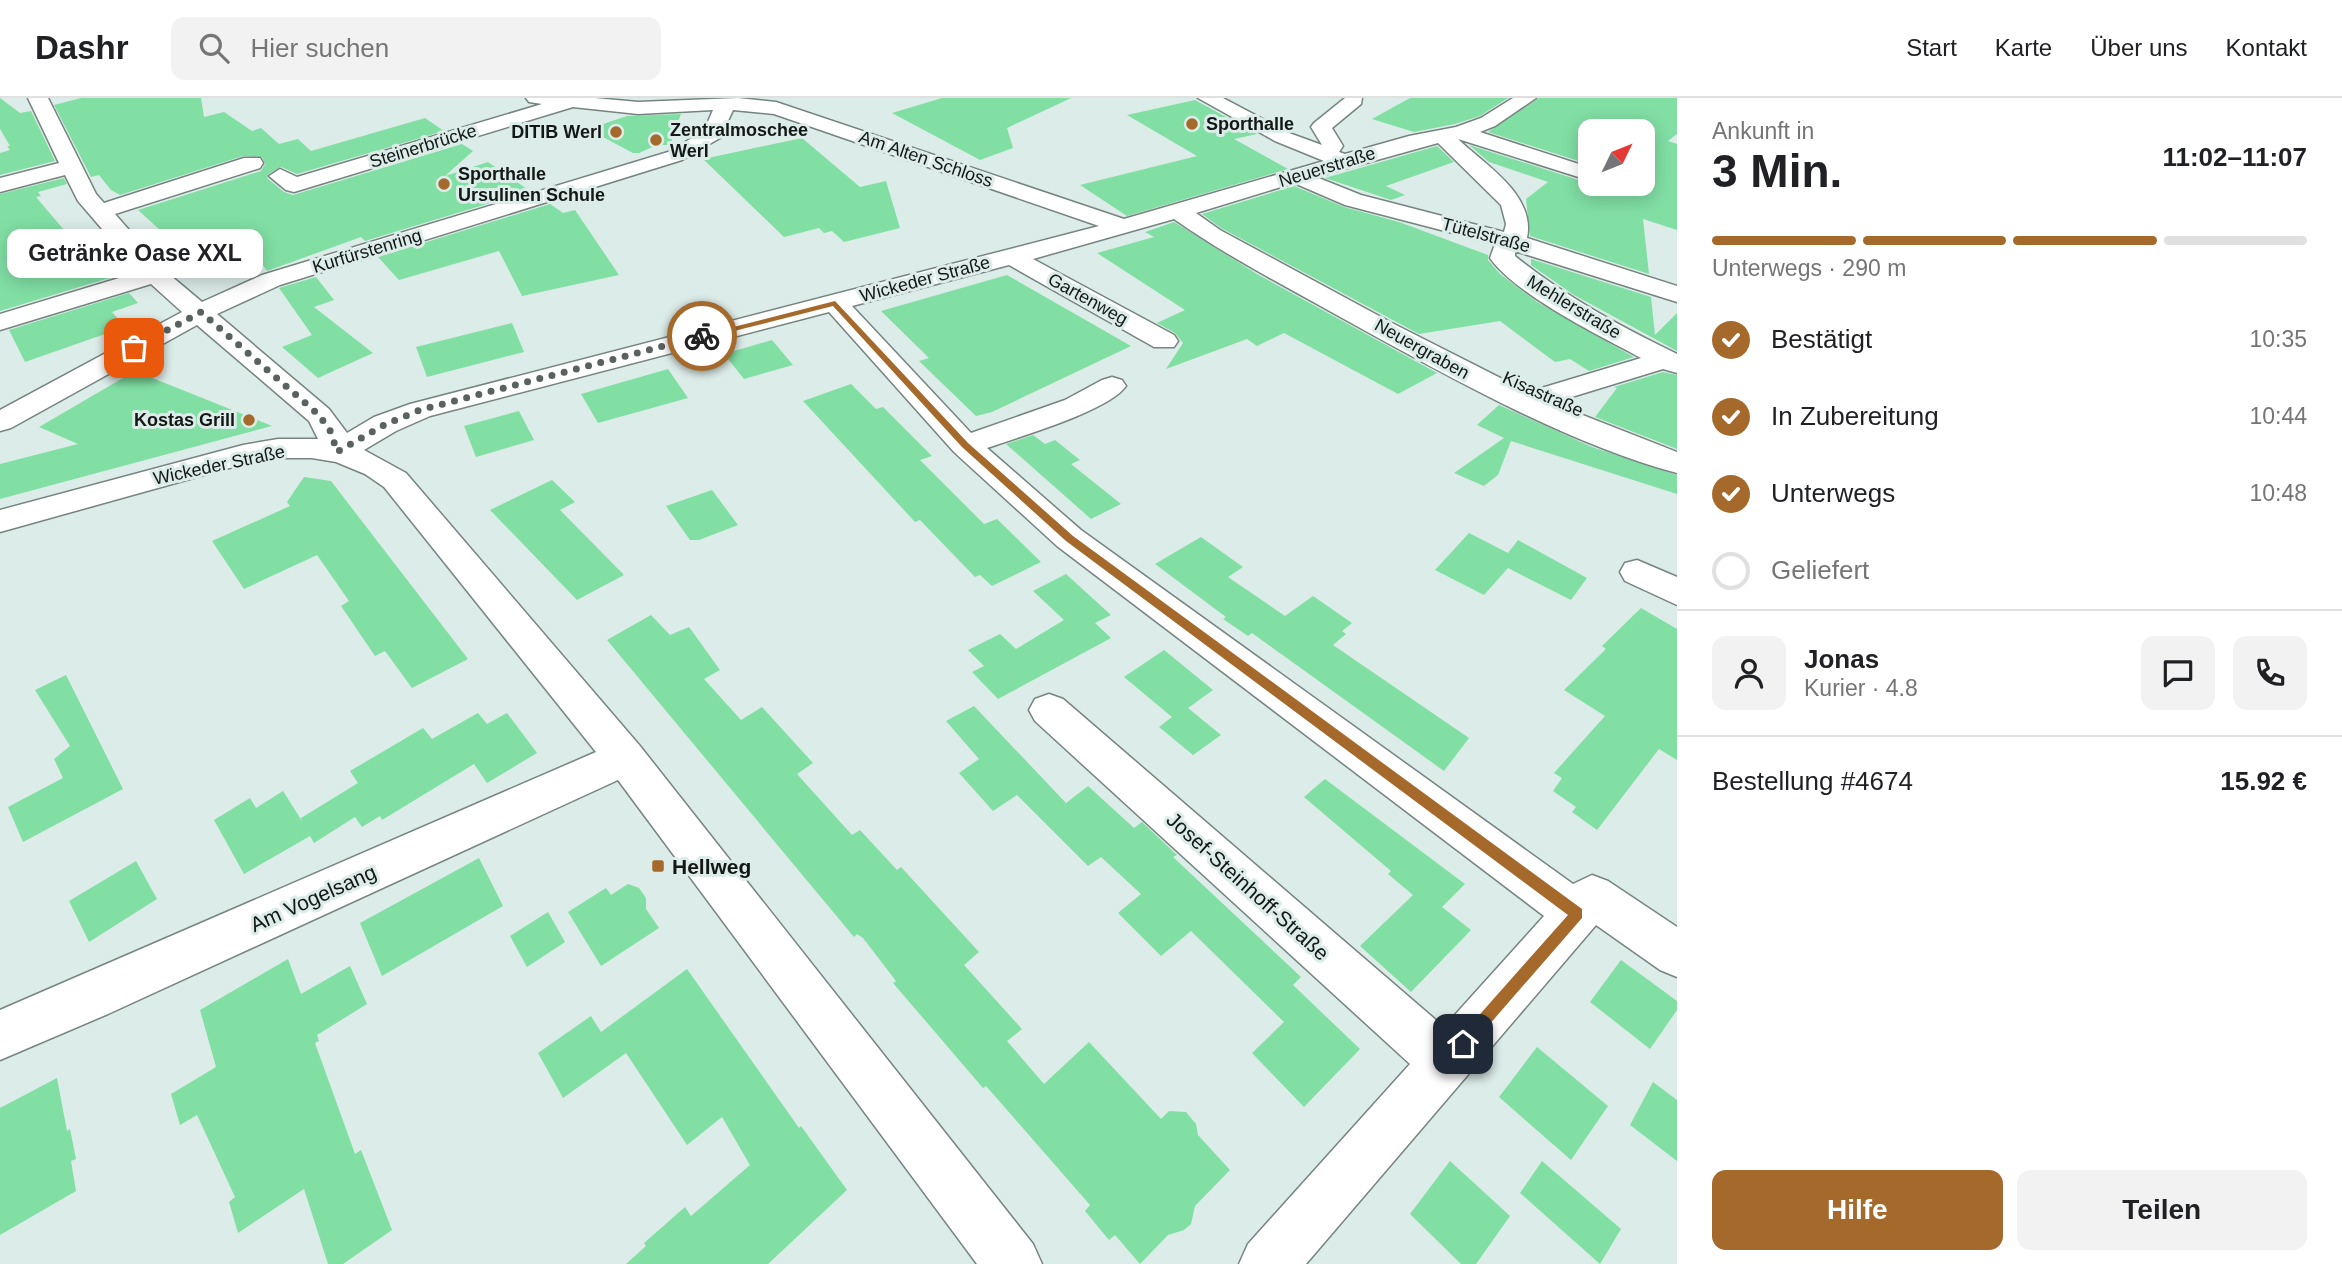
<!DOCTYPE html>
<html lang="de">
<head>
<meta charset="utf-8">
<style>
  :root { --surface:#fff; --page:#f2f2f2; --text:#202124; --muted:#757577; --line:#e0e0e0; --accent:#a5692b }
  body { margin:0; font-family:Arial,sans-serif; background:var(--page); color:var(--text); height:100vh; display:flex; flex-direction:column; font-size:26px; white-space:nowrap }
  * { box-sizing:border-box; margin:0 }
  p { font-size:23px; color:var(--muted) }
  .icon { flex:none; width:38px; height:38px; fill:none; stroke:currentColor; stroke-width:2; stroke-linecap:round; stroke-linejoin:round }
  .map { position:relative; flex:1; overflow:hidden }
  .side { display:flex; flex-direction:column; background:var(--surface); width:665px }
  .side>* { flex:none }
  .needle { width:46px; rotate:47deg }
  .buttons { position:absolute; left:1578px; top:21px; display:grid; gap:14px }
  .buttons a { display:grid; place-items:center; width:77px; height:77px; border-radius:14px; background:var(--surface); box-shadow:0 4px 18px #0003; font-size:35px }
  .pin { position:absolute; display:grid; place-items:center; width:60px; height:60px; color:#fff; margin:-30px; border-radius:14px; box-shadow:0 4px 10px #0006 }
  .courier { position:absolute; display:grid; place-items:center; width:70px; height:70px; margin:-35px; border:5px solid #a5692b; border-radius:50%; background:#fff; color:#222; box-shadow:0 2px 9px #0007 }
  .bubble { position:absolute; height:49px; border-radius:14px; background:var(--surface); box-shadow:0 4px 18px #0003; font-size:23px; font-weight:700; line-height:49px; text-align:center }
  .head em { font-style:normal; font-weight:700 }
  .head div { display:flex; flex-direction:column-reverse }
  .head { display:flex; align-items:center; justify-content:space-between; height:119px; padding:0 35px }
  h1 { font-size:46px; font-weight:700; line-height:52px }
  .bar { display:grid; grid-template-columns:repeat(4,1fr); gap:10px 7px; align-content:center; height:84px; padding:0 35px }
  .bar i { height:9px; border-radius:5px; background:var(--line) }
  .bar .current { background:var(--accent) }
  .bar p { grid-column:span 4 }
  .line { display:flex; align-items:center; gap:18px; padding:0 35px; border-top:2px solid var(--line) }
  .line div { flex:1 }
  .round { display:grid; place-items:center; flex:none; width:74px; height:74px; border-radius:14px; background:var(--page) }
  ol { padding:0 35px; list-style:none }
  li { display:flex; align-items:center; gap:21px; height:77px }
  li p { margin-inline-start:auto }
  li .icon { padding:7px; border-radius:50%; background:var(--accent); color:#fff; stroke-width:4 }
  li:last-child { color:var(--muted) }
  li i { width:38px; height:38px; border:4px solid var(--line); border-radius:50% }
  .cta { display:flex; gap:14px; margin-top:auto; padding:14px 35px }
  .cta a { flex:1; height:80px; border-radius:14px; background:var(--accent); color:#fff; font-size:28px; font-weight:700; line-height:80px; text-align:center }
  .cta a+a { background:var(--page); color:var(--text) }
  header { display:flex; align-items:center; gap:42px; box-sizing:border-box; height:98px; padding:0 35px; background:var(--surface); border-bottom:2px solid var(--line) }
  header strong { font-size:33px }
  nav { display:flex; gap:38px; margin-inline-start:auto; font-size:24px }
  .search { width:490px; height:63px; background:var(--page); display:flex; align-items:center; gap:18px; box-sizing:border-box; padding:0 24px; border-radius:14px; color:var(--muted); font-size:26px }
  main { display:flex; flex:1; min-height:0 }
  .map>svg:first-child { display:block }
  .building { fill:#81dfa4 }
  .lines { fill:none; stroke-linecap:round; stroke-linejoin:round }
  .minor-casing { stroke:#768480; stroke-width:3 }
  .minor { fill:#fff; fill-rule:evenodd }
  .route { fill:#a5692b }
  .done { stroke:#596260; stroke-width:7; stroke-dasharray:0 12.6 }
  .poi-dot { fill:#a5692b; stroke:#dcece8; stroke-width:2.5 }
  .labels { text-anchor:middle; dominant-baseline:central; stroke-width:6; stroke-linejoin:round; paint-order:stroke }
  .far-poi-label { font-size:18px; font-weight:bold; fill:#131817; stroke:#dcece8; text-anchor:start }
  .far-street-label { font-size:18px; fill:#131817; stroke:#dcece8 }
  .poi-label { font-size:21px; font-weight:bold; fill:#131817; stroke:#dcece8; text-anchor:start }
  .street-label { font-size:21px; fill:#131817; stroke:#dcece8 }
</style>
</head>
<body>
<header>
<strong>Dashr</strong>
<div class="search"><svg class="icon" aria-label="search" viewBox="0 0 24 24"><circle cx="10" cy="10" r="6"/><path d="M15 15l6 6"/></svg>Hier suchen</div>
<nav><a>Start</a><a>Karte</a><a>Über uns</a><a>Kontakt</a></nav>
</header>
<main>
<div class="map">
<svg width="1677" height="1166" viewBox="0 0 1677 1166">
  <rect width="100%" height="100%" fill="#dcece8"/>
  <g class="building">
    <polygon points="0,0 20,15 31,13 55,63 0,77 0,55 10,52 7,48 10,48 0,31"/>
    <polygon points="81,0 201,0 204,19 224,14 252,33 261,30 279,46 298,41 311,53 425,20 444,33 297,76 281,69 268,76 267,80 284,94 293,97 462,46 473,53 445,78 488,64 530,93 365,143 361,139 267,173 261,165 245,171 230,158 194,169 172,143 138,112 261,73 265,66 262,59 243,58 120,97 111,92 99,77 91,79 54,7"/>
    <polygon points="942,0 1071,0 1007,30 1013,50 980,62 892,15"/>
    <polygon points="1410,0 1508,0 1480,18 1455,26 1414,34 1372,21"/>
    <polygon points="1539,0 1677,0 1677,36 1668,43 1677,46 1677,132 1643,121 1649,176 1530,138 1526,101 1548,84 1489,64 1469,47 1591,86 1643,86 1643,33 1591,33 1591,67 1488,34"/>
    <polygon points="1195,2 1257,36 1234,41 1288,71 1127,118 1080,87 1197,58 1127,17"/>
    <polygon points="681,16 670,47 657,47 639,55 633,55 588,31 627,18"/>
    <polygon points="802,40 860,89 886,83 900,130 844,144 832,133 824,135 819,130 784,139 703,61"/>
    <polygon points="1437,48 1454,64 1386,88 1405,97 1391,102 1325,80"/>
    <polygon points="64,80 67,86 38,94 41,98 36,99 103,178 113,175 116,178 0,213 0,96"/>
    <polygon points="1294,88 1344,109 1399,124 1488,157 1488,162 1500,176 1537,204 1634,259 1589,273 1570,261 1555,264 1500,223 1419,236 1221,130 1202,116"/>
    <polygon points="550,106 563,115 575,112 619,177 522,198 499,153 399,182 378,159"/>
    <polygon points="1174,124 1257,176 1437,275 1398,296 1284,235 1257,248 1247,241 1166,271 1183,245 1175,235 1157,225 1185,212 1097,155 1154,139 1145,134"/>
    <polygon points="1531,161 1651,199 1655,237 1677,215 1677,253 1574,197 1531,167"/>
    <polygon points="1007,177 1131,248 992,314 976,318 919,263 929,260 881,213"/>
    <polygon points="316,179 334,202 314,209 373,255 318,280 282,249 312,237 279,190"/>
    <polygon points="129,195 138,205 112,214 125,229 25,264 9,232"/>
    <polygon points="512,225 524,254 427,279 416,249"/>
    <polygon points="772,242 793,267 744,281 724,256"/>
    <polygon points="668,271 688,300 598,325 581,296"/>
    <polygon points="135,273 272,328 0,401 0,366 78,346 39,329"/>
    <polygon points="1663,274 1677,277 1677,351 1595,319 1617,290 1614,289"/>
    <polygon points="851,286 876,311 883,309 932,358 920,362 984,426 997,421 1041,464 992,488 980,477 975,479 920,422 915,424 803,303"/>
    <polygon points="1499,307 1592,349 1677,377 1677,396 1511,343 1498,377 1484,388 1454,375 1504,340 1477,327"/>
    <polygon points="519,313 534,342 476,359 464,328"/>
    <polygon points="1033,337 1045,346 1055,342 1080,362 1071,366 1121,406 1091,421 1006,346"/>
    <polygon points="304,379 331,383 468,561 412,590 385,553 375,558 341,508 349,503 317,457 244,491 212,443 290,408 287,404"/>
    <polygon points="552,382 575,404 560,412 624,477 577,502 490,412"/>
    <polygon points="712,392 738,427 699,442 690,442 666,408"/>
    <polygon points="1469,435 1508,455 1518,442 1587,480 1571,502 1508,470 1484,497 1435,472"/>
    <polygon points="1201,439 1243,469 1228,479 1285,518 1313,498 1352,525 1342,533 1346,536 1333,547 1469,640 1444,673 1252,535 1248,538 1223,521 1226,519 1155,466"/>
    <polygon points="1066,476 1111,517 1095,525 1111,540 998,601 972,574 984,568 968,552 1000,536 1016,551 1064,522 1033,493"/>
    <polygon points="1641,510 1677,531 1677,662 1659,651 1597,732 1572,714 1576,709 1553,693 1562,680 1554,675 1605,618 1564,592 1606,551 1602,548"/>
    <polygon points="651,517 670,537 689,529 720,572 704,581 741,622 762,609 813,665 797,676 852,737 860,732 897,772 901,769 979,854 964,867 1022,931 1007,943 1044,986 1089,944 1161,1021 1169,1013 1186,1014 1196,1026 1198,1037 1230,1072 1195,1108 1191,1126 1184,1132 1168,1137 1140,1166 1115,1137 1109,1142 1085,1113 1090,1107 986,988 983,990 893,885 896,883 863,840 857,836 854,839 607,542"/>
    <polygon points="1164,552 1213,592 1188,610 1221,637 1193,657 1159,629 1172,619 1124,579"/>
    <polygon points="66,577 123,691 23,744 8,709 63,680 54,661 70,648 35,592"/>
    <polygon points="974,608 1066,705 1088,688 1134,730 1142,724 1177,757 1173,759 1301,879 1293,887 1360,951 1304,1009 1252,955 1284,924 1191,833 1161,858 1118,815 1141,796 1101,759 1088,768 1017,697 993,713 959,675 979,661 946,623"/>
    <polygon points="478,615 487,626 507,615 537,655 487,685 474,666 382,722 380,718 362,729 355,719 314,745 310,738 244,776 214,722 250,700 256,710 283,693 302,723 301,720 358,685 350,673 423,630 432,641"/>
    <polygon points="1325,681 1465,786 1442,809 1471,832 1411,894 1360,848 1413,797 1388,776 1391,773 1304,699"/>
    <polygon points="479,760 503,808 382,878 360,825"/>
    <polygon points="136,763 157,801 89,844 69,803"/>
    <polygon points="628,786 639,790 646,800 646,811 659,830 601,868 568,814 606,790 611,797"/>
    <polygon points="548,814 565,844 527,869 510,838"/>
    <polygon points="288,861 301,896 350,868 367,906 317,937 319,943 315,945 355,1056 361,1052 392,1132 343,1166 328,1166 304,1091 238,1135 229,1104 235,1099 197,1017 180,1027 171,996 216,969 200,912"/>
    <polygon points="1621,862 1677,903 1677,912 1650,951 1590,904"/>
    <polygon points="687,871 799,1030 801,1028 847,1092 768,1166 626,1166 646,1148 644,1145 685,1109 691,1118 750,1067 722,1019 687,1047 626,955 563,1000 538,955 591,918 601,934"/>
    <polygon points="1537,949 1608,1008 1571,1062 1499,999"/>
    <polygon points="57,980 67,1033 70,1031 76,1061 71,1063 76,1093 0,1137 0,1010"/>
    <polygon points="1653,984 1677,1002 1677,1063 1630,1027"/>
    <polygon points="1450,1063 1510,1118 1476,1166 1461,1166 1410,1116"/>
    <polygon points="1542,1063 1621,1131 1600,1166 1520,1095"/>
  </g>
  <g class="lines">
    <defs>
      <g id="minor">
        <path d="M 28,0 L 48,0 L 96,96 L 104,105 L 244,60 L 260,60 L 263,65 L 260,70 L 115,116 L 164,172 L 202,204 L 262,177 L 668,54 L 704,33 L 713,12 L 638,16 L 573,9 L 294,94 L 286,92 L 269,78 L 280,71 L 297,79 L 542,6 L 529,4 L 526,0 L 595,0 L 638,4 L 738,0 L 776,4 L 1124,121 L 1324,63 L 1275,43 L 1198,0 L 1223,0 L 1289,35 L 1322,47 L 1311,29 L 1314,25 L 1345,0 L 1362,0 L 1361,6 L 1332,30 L 1343,48 L 1339,54 L 1345,56 L 1409,38 L 1456,29 L 1481,20 L 1513,0 L 1536,0 L 1495,28 L 1480,34 L 1591,70 L 1591,83 L 1458,41 C 1485,67 1536,97 1527,140 L 1677,188 L 1677,204 L 1515,153 L 1515,158 C 1564,198 1620,228 1677,256 L 1677,275 L 1663,271 L 1552,305 L 1677,354 L 1677,375 C 1567,346 1444,276 1344,221 C 1287,189 1228,159 1174,121 L 1033,161 L 1174,237 L 1178,243 L 1174,249 L 1154,249 L 1009,167 L 852,208 L 971,335 L 1065,302 L 1102,282 L 1112,279 L 1122,282 L 1126,288 C 1109,313 1018,339 987,350 L 1081,432 L 1573,786 L 1592,777 L 1608,783 L 1677,829 L 1677,879 L 1660,872 L 1596,827 L 1306,1166 L 1239,1166 L 1248,1146 L 1410,966 L 1035,623 L 1029,612 L 1035,601 L 1049,596 L 1063,601 L 1444,929 L 1544,818 L 1057,448 L 954,354 L 829,214 L 430,318 L 396,333 L 364,352 L 406,375 L 640,648 L 1033,1146 L 1042,1166 L 977,1166 L 618,682 L 108,916 L 0,962 L 0,912 L 596,654 L 384,389 L 365,376 L 336,364 L 312,360 L 278,360 L 233,369 L 0,434 L 0,412 L 243,347 L 278,341 L 318,341 L 309,323 L 197,227 L 11,330 L 0,333 L 0,312 L 182,214 L 151,186 L 0,232 L 0,216 L 139,174 L 78,103 L 65,77 L 0,94 L 0,80 L 59,65 ZM 733,12 L 774,16 L 1099,128 L 410,306 L 374,319 L 347,335 L 329,311 L 217,216 L 280,187 L 682,62 L 720,40 ZM 1438,45 L 1501,107 L 1506,126 L 1504,134 L 1361,97 L 1316,79 ZM 1294,85 L 1345,107 L 1495,146 L 1490,160 C 1516,197 1600,238 1641,260 L 1535,292 L 1532,296 L 1392,225 L 1220,132 L 1196,115 Z"/>
        <polygon points="1637,462 1677,479 1677,507 1625,483 1620,474 1625,465"/>
      </g>
    </defs>
    <use href="#minor" class="minor-casing"/>
    <use href="#minor" class="minor"/>
  </g>
  <polygon class="route" points="835,203 968,345 1073,438 1582,811 1582,820 1468,951 1458,951 1458,941 1568,817 1066,443 962,349 833,208 702,241 698,238"/>
  <g class="lines">
    <polyline class="done" points="134,250 201,214 319,317 331,334 337,354 386,326 420,312 702,238"/>
  </g>
  <g class="poi-dot">
    <circle cx="1192" cy="26" r="7"/>
    <circle cx="616" cy="34" r="7"/>
    <circle cx="656" cy="42" r="7"/>
    <circle cx="444" cy="86" r="7"/>
    <circle cx="249" cy="322" r="7"/>
    <rect x="651" y="761" width="14" height="14" rx="3.5"/>
  </g>
  <g class="labels">
    <g class="far-poi-label">
      <text x="1206" y="26">Sporthalle</text>
      <text x="670" y="32">Zentralmoschee<tspan x="670" dy="21">Werl</tspan></text>
      <text x="602" y="34" text-anchor="end">DITIB Werl</text>
      <text x="458" y="76">Sporthalle<tspan x="458" dy="21">Ursulinen Schule</tspan></text>
      <text x="235" y="322" text-anchor="end">Kostas Grill</text>
    </g>
    <g class="far-street-label">
      <text transform="translate(423 48) rotate(-17)">Steinerbrücke</text>
      <text transform="translate(926 61) rotate(19)">Am Alten Schloss</text>
      <text transform="translate(1327 69) rotate(-17)">Neuerstraße</text>
      <text transform="translate(1486 137) rotate(15)">Tütelstraße</text>
      <text transform="translate(367 153) rotate(-17)">Kurfürstenring</text>
      <text transform="translate(925 181) rotate(-15)">Wickeder Straße</text>
      <text transform="translate(1088 201) rotate(29)">Gartenweg</text>
      <text transform="translate(1574 209) rotate(31)">Mehlerstraße</text>
      <text transform="translate(1422 251) rotate(29)">Neuergraben</text>
      <text transform="translate(1543 296) rotate(24)">Kisastraße</text>
      <text transform="translate(219 367) rotate(-12)">Wickeder Straße</text>
    </g>
    <g class="poi-label">
      <text x="672" y="768">Hellweg</text>
    </g>
    <g class="street-label">
      <text transform="translate(1248 788) rotate(42)">Josef-Steinhoff-Straße</text>
      <text transform="translate(313 800) rotate(-24)">Am Vogelsang</text>
    </g>
  </g>
</svg>
<div class="buttons">
<a><svg class="needle" viewBox="-14 -14 28 28"><path d="M0-13l5 13h-10z" fill="#e53935"/><path d="M0 13l5-13h-10z" fill="#757577"/></svg></a>
</div>
<div class="pin" style="left:134px;top:250px;background:#ea580c"><svg class="icon" aria-label="bag" viewBox="0 0 24 24"><path d="M5 8h14l-1 12H6zM9 8a3 3 0 0 1 6 0"/></svg></div>
<div class="pin" style="left:1463px;top:946px;background:#1f2937"><svg class="icon" aria-label="home" viewBox="0 0 24 24"><path d="M3 11l9-7 9 7M6 9v11h12V9"/></svg></div>
<div class="courier" style="left:702px;top:238px"><svg class="icon" aria-label="bike" viewBox="0 0 24 24"><circle cx="6" cy="16" r="4"/><circle cx="18" cy="16" r="4"/><path d="M6 16l4-8h5l3 8M10 8l3 8H6M13 5h3"/></svg></div>
<div class="bubble" style="left:7px;top:131px;width:256px">Getränke Oase XXL</div>
</div>
<section class="side">
<div class="head"><div><h1>3 Min.</h1><p>Ankunft in</p></div><em>11:02–11:07</em></div>
<div class="bar"><i class="current"></i><i class="current"></i><i class="current"></i><i></i><p>Unterwegs · 290 m</p></div>
<ol>
<li><svg class="icon" aria-label="check" viewBox="0 0 24 24"><path d="M5 12l5 5 9-10"/></svg>Bestätigt<p>10:35</p></li>
<li><svg class="icon" aria-label="check" viewBox="0 0 24 24"><path d="M5 12l5 5 9-10"/></svg>In Zubereitung<p>10:44</p></li>
<li><svg class="icon" aria-label="check" viewBox="0 0 24 24"><path d="M5 12l5 5 9-10"/></svg>Unterwegs<p>10:48</p></li>
<li><i></i>Geliefert</li>
</ol>
<div class="line" style="height:126px"><a class="round"><svg class="icon" aria-label="person" viewBox="0 0 24 24"><circle cx="12" cy="8" r="4"/><path d="M4 21q1-7 8-7t8 7"/></svg></a><div><b>Jonas</b><p>Kurier · 4.8</p></div><a class="round"><svg class="icon" aria-label="chat" viewBox="0 0 24 24"><path d="M4 5h16v11H9l-5 4z"/></svg></a><a class="round"><svg class="icon" aria-label="phone" viewBox="0 0 24 24"><path d="M5 4h4l2 5-3 2q2 4 5 5l2-3 5 2v4C11 20 4 13 5 4z"/></svg></a></div>
<div class="line" style="height:91px"><div>Bestellung #4674</div><b>15.92 €</b></div>
<div class="cta"><a>Hilfe</a><a>Teilen</a></div>
</section>
</main>
</body>
</html>
